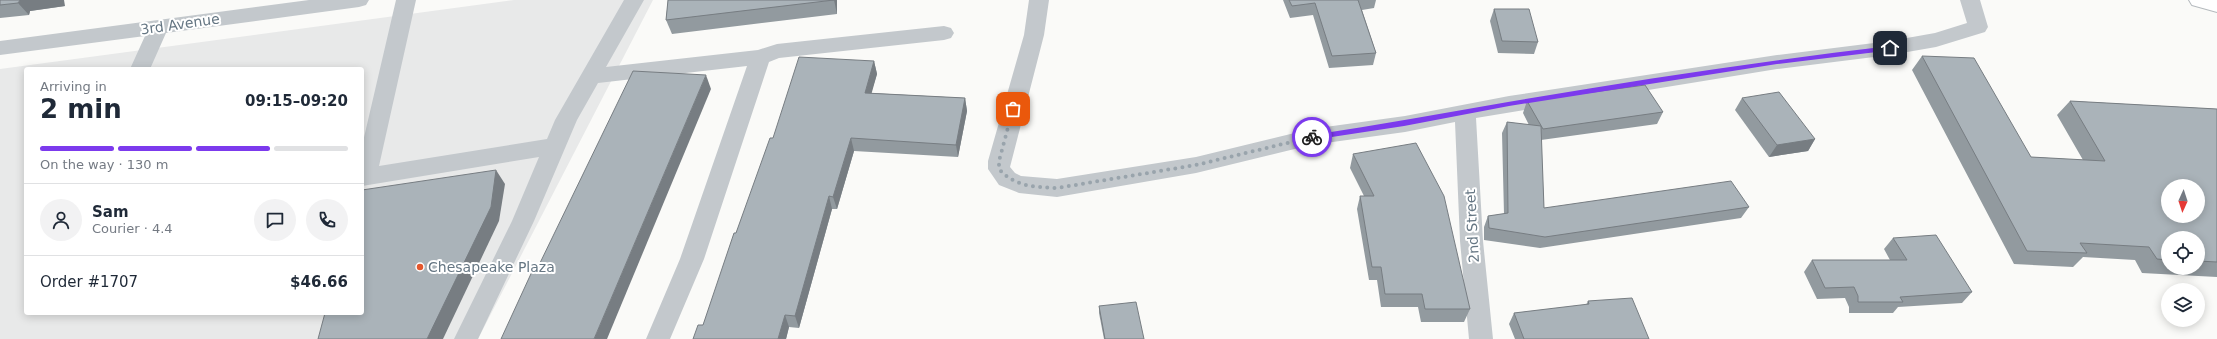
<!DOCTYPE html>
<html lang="en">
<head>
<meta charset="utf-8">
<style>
  :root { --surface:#fff; --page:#f2f2f3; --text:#1f2937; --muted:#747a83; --line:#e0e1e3; --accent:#7c3aed }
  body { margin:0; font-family:"DejaVu Sans",sans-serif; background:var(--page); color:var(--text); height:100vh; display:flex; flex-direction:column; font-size:15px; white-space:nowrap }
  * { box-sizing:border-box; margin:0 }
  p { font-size:13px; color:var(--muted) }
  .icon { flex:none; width:22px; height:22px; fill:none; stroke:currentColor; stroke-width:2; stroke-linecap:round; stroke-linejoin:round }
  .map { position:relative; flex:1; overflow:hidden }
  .sheet { position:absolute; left:24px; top:67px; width:340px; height:248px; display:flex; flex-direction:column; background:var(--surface); border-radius:4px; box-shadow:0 2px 10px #0003 }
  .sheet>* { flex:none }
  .needle { width:26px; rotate:183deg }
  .buttons { position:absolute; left:2161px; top:179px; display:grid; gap:8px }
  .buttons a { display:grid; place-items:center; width:44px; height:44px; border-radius:50%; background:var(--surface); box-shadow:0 2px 10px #0003; font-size:20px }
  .pin { position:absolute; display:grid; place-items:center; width:34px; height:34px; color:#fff; margin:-17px; border-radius:8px; box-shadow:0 2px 6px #0006 }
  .courier { position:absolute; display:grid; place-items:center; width:40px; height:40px; margin:-20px; border:3px solid #7c3aed; border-radius:50%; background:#fff; color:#222; box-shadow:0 1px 5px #0007 }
  .summary em { font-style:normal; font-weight:600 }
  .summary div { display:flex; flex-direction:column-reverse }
  .summary { display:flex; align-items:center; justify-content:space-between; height:68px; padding:0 16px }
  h1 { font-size:26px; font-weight:600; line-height:30px }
  .bar { display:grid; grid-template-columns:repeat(4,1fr); gap:6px 4px; align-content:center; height:48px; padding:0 16px }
  .bar i { height:5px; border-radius:3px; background:var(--line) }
  .bar .current { background:var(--accent) }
  .bar p { grid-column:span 4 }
  .line { display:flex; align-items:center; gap:10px; padding:0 16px; border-top:1px solid var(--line) }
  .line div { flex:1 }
  .round { display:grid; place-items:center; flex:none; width:42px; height:42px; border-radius:21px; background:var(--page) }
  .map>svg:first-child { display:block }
  .built { fill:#e8e9e9; fill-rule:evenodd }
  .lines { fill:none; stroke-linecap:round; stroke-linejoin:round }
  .major-casing { stroke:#b5babe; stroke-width:2 }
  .minor { fill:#c3c8cc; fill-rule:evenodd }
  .major { fill:#fff; fill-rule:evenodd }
  .wall { fill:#929a9f; fill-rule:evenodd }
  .shaded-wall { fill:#777d82 }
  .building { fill:#aab3b9; stroke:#777d82; fill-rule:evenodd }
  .route { fill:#7c3aed }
  .done { stroke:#99a4ac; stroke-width:4; stroke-dasharray:0 7.2 }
  .poi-dot { fill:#e4572e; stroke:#fff; stroke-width:1.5 }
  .labels { text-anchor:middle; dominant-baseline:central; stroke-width:4; stroke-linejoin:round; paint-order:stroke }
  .street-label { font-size:14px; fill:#657683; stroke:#fff }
  .poi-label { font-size:14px; fill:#657683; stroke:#fff; text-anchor:start }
</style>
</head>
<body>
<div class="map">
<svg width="2217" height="339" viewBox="0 0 2217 339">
  <rect width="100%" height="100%" fill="#fafaf8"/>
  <path class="built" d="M 514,0 L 653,0 L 478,339 L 0,339 L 0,69 ZM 26,69 L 362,69 L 362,313 L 26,313 Z"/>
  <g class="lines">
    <defs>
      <polygon id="major" points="2189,0 2217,0 2217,12 2192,5"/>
    </defs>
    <use href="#major" class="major-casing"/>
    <g class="minor">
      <polygon points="309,0 369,0 366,5 359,7 166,33 150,69 130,69 145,36 0,55 0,41"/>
      <polygon points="396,0 416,0 379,166 547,139 555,120 624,0 644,0 606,67 758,50 777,44 944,26 951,28 954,33 951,38 944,40 779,58 769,62 704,259 670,339 646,339 680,259 747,66 598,83 577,120 534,221 478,339 454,339 512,221 539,157 362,186 362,146"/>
      <polygon points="1029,0 1049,0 1044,35 1010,167 1015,173 1021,176 1057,179 1196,157 1311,129 1405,116 1509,96 1777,55 1890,41 1935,33 1967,23 1960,0 1980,0 1988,27 1985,32 1936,47 1890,55 1777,69 1476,118 1483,241 1493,339 1469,339 1460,241 1455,122 1405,132 1311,145 1196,173 1057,197 1019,193 999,185 988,169 988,161 1024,35"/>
    </g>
    <use href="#major" class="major"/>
  </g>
  <g class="wall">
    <polygon points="0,0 65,6 30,11 29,15 0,18"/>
    <polygon points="668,0 837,0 837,14 672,34 666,20"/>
    <polygon points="1283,0 1376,0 1374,8 1362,10 1376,53 1373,65 1329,68 1313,15 1290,18"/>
    <polygon points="1494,9 1538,42 1534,54 1498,53 1490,21"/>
    <path d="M 1922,56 L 2031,157 L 2083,160 L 2057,115 L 2070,101 L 2217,109 L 2217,277 L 2142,273 L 2135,260 L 2083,257 L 2073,267 L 2014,264 L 1912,70 ZM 2168,238 L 2198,238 L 2198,268 L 2168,268 Z"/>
    <polygon points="874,61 877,74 871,93 965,98 967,111 958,157 854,151 837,209 832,209 799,328 789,327 786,339 693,339 703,325 736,233 773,138"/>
    <polygon points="1742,98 1815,139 1808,151 1769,157 1735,110"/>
    <polygon points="1527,101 1663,112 1657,124 1541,140 1544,208 1749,207 1741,218 1540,248 1484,240 1484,227 1488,216 1504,214 1502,133 1507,122 1529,125 1523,113"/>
    <polygon points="1353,154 1470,309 1464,322 1421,322 1418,307 1381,307 1377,280 1369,280 1357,209 1360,196 1364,196 1350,168"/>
    <polygon points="1893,238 1972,292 1962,303 1898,307 1893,313 1849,313 1849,307 1845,298 1817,299 1804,272 1812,260 1890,260 1884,249"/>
    <polygon points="1588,301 1649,339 1515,339 1509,324 1514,313 1586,305"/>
    <polygon points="1099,306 1144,339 1104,339 1099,313"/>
  </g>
  <g class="shaded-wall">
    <polygon points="20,0 64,0 65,6 30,11 29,15 18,3"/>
    <polygon points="834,0 837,0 837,14"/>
    <polygon points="874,61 877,74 868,106 865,93"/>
    <polygon points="706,75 711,89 607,339 594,339"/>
    <polygon points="965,98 967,111 958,157 956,145"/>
    <polygon points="851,138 854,151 837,209 833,197"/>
    <polygon points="1815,139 1808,151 1769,157 1777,145"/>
    <polygon points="496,170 505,184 499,221 443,339 427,339"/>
    <polygon points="829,196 832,209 799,328 795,316"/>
    <polygon points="785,315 789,327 786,339 778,339"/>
  </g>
  <g class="building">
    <polygon points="0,0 20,0 18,3 0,5"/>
    <polygon points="668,0 834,0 666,20"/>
    <polygon points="1289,0 1358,0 1376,53 1332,56 1315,3 1292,6"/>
    <polygon points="1494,9 1529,9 1538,42 1502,41"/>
    <path d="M 1922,56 L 1974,58 L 2031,157 L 2105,161 L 2070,101 L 2217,109 L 2217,262 L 2198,261 L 2198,238 L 2168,238 L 2168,260 L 2157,259 L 2149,247 L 2080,243 L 2087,253 L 2027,251 ZM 2168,186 L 2198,186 L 2198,216 L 2168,216 Z"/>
    <polygon points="799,57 874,61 865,93 965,98 956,145 851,138 833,197 829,196 795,316 785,315 778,339 693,339 698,325 703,325 734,233 736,233 770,138 773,138"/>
    <polygon points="633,71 706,75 594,339 501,339 535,265 539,265"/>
    <polygon points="1645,85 1663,112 1543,129 1527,101"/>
    <polygon points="1779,92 1815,139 1777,145 1742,98"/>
    <polygon points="1507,122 1541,126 1544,208 1731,181 1749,207 1545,237 1489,228 1488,216 1508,213"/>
    <polygon points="1416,143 1444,196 1470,309 1425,309 1422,294 1385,294 1381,267 1372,267 1360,196 1374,196 1353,154"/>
    <polygon points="496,170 491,207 427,339 318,339 325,313 362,313 362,190"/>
    <polygon points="1936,235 1972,292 1900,297 1903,302 1858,302 1858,296 1854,287 1825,288 1812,260 1907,260 1893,238"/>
    <polygon points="1632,298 1649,339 1524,339 1514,313 1589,304 1588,301"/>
    <polygon points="1136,302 1144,339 1105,339 1099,306"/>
  </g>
  <path class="route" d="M 1890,46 L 1893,50 L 1777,64 L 1509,106 L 1404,126 L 1312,140 L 1309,137 L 1312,135 C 1378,125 1443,113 1508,102 C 1635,80 1763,61 1890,46 Z"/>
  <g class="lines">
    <path class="done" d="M 1013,109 L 999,161 L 999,169 C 1015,187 1035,187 1057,188 L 1196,165 L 1312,137"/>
  </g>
  <circle class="poi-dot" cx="420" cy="267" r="4"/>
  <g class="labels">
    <g class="street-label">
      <text transform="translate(180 24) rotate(-8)">3rd Avenue</text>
      <text transform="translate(1472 226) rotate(-93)">2nd Street</text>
    </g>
    <g class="poi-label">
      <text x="428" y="267">Chesapeake Plaza</text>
    </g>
  </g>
</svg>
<div class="buttons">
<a><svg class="needle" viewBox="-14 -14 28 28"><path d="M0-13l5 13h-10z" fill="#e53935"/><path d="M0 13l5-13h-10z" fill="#747a83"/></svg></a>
<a><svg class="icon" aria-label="locate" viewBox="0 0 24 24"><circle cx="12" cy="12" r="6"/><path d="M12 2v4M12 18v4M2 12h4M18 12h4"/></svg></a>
<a><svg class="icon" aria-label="layers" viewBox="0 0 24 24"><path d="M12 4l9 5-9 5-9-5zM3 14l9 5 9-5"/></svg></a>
</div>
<div class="pin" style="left:1013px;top:109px;background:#ea580c"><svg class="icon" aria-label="bag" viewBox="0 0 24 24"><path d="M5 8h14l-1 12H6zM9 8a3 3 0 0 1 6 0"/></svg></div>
<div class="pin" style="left:1890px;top:48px;background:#1f2937"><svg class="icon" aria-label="home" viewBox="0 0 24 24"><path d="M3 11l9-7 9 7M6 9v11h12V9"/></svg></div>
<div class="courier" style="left:1312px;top:137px"><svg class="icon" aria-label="bike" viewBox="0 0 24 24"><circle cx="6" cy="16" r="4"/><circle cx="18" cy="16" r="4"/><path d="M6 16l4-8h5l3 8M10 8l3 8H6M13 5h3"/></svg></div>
<section class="sheet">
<div class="summary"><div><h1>2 min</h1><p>Arriving in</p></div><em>09:15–09:20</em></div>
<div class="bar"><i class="current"></i><i class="current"></i><i class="current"></i><i></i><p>On the way · 130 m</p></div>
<div class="line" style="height:72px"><a class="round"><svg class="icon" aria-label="person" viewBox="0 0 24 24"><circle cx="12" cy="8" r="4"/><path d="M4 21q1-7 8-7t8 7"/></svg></a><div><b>Sam</b><p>Courier · 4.4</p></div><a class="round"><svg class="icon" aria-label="chat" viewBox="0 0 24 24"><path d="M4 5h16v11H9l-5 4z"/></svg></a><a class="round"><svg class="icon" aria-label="phone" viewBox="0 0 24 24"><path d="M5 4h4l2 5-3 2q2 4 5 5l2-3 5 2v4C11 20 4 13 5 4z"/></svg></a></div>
<div class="line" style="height:52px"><div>Order #1707</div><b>$46.66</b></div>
</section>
</div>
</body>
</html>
